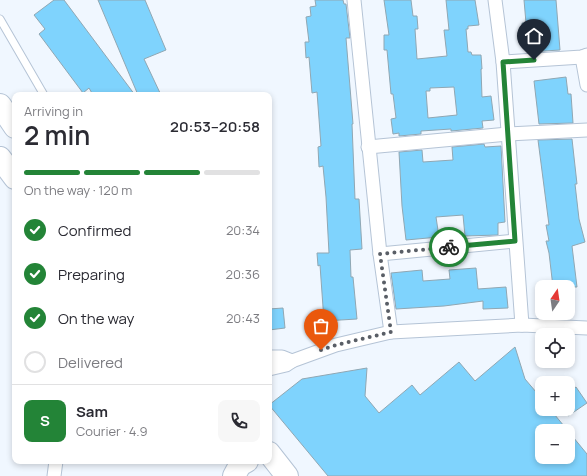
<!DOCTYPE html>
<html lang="en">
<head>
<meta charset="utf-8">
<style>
  :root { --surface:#fff; --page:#f7f7f7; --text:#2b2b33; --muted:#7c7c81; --line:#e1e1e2; --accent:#238437 }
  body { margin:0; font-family:Manrope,sans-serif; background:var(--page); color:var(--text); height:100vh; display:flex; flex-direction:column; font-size:15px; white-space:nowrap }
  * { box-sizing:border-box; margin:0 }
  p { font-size:13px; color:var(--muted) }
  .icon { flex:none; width:22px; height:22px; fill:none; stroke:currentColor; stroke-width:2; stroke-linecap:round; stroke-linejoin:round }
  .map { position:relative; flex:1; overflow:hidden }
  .details { position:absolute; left:12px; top:92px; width:260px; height:372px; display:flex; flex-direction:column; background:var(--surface); border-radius:8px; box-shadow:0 2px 6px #0003 }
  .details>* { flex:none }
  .needle { width:26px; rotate:13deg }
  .buttons { position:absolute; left:535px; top:280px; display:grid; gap:8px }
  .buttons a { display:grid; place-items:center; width:40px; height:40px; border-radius:8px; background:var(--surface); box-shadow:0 2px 6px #0003; font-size:20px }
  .pin { position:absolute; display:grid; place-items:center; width:34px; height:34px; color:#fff; margin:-41px -17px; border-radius:50% 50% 50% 0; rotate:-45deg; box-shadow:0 0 4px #0007 }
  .pin .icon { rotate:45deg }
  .courier { position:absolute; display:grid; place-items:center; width:40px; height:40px; margin:-20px; border:3px solid #238437; border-radius:50%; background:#fff; color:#222; box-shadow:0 1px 5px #0007 }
  .overview em { font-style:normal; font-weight:600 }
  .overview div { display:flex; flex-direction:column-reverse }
  .overview { display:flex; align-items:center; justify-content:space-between; height:68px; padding:0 12px }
  h1 { font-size:26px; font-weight:600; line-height:30px }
  .bar { display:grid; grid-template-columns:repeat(4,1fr); gap:6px 4px; align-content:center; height:48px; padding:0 12px }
  .bar i { height:5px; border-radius:3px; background:var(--line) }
  .bar .active { background:var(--accent) }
  .bar p { grid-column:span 4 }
  .line { display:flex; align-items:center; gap:10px; padding:0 12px; border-top:1px solid var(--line) }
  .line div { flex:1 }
  .round { display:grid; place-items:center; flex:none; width:42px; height:42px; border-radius:8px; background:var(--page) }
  ol { padding:0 12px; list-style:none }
  li { display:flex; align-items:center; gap:12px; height:44px }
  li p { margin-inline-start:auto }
  li .icon { padding:4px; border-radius:50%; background:var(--accent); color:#fff; stroke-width:4 }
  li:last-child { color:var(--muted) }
  li i { width:22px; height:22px; border:2px solid var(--line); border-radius:50% }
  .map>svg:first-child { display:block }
  .building { fill:#7fd3fd; stroke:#90a7b3; fill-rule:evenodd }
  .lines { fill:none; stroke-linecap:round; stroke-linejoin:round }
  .service-casing { stroke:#b5c4d6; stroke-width:9 }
  .minor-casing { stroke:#b5c4d6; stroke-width:15 }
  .trunk-casing { stroke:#b5c4d6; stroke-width:24 }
  .service { stroke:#fff; stroke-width:7 }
  .minor { stroke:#fff; stroke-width:13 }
  .trunk { stroke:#fff; stroke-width:22 }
  .done { stroke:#595e66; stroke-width:4; stroke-dasharray:0 7.2 }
  .route { stroke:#238437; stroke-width:5 }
</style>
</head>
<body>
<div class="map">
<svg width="587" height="476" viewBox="0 0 587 476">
  <rect width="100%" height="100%" fill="#f0f7ff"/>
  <g class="building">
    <polygon points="54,0 64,0 135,95 93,95 89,88 83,93 39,34 45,29 34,15"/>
    <polygon points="98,0 145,0 166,50 144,59 161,95 138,95"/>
    <polygon points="315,0 343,0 344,4 346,4 350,38 346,38 353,124 352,124 355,199 359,199 362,249 350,250 351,277 353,277 357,319 324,321 320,265 318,266 317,253 329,253 326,197 323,166 319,167 318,147 321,146 317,92 312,93 309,57 306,58 305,42 309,42 306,17 311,16 310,7 316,6"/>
    <path d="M 384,0 L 411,0 L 413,16 L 417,16 L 418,29 L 415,29 L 417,59 L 447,56 L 444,30 L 449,30 L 446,0 L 475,0 L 479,25 L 468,26 L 468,29 L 466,29 L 468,52 L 471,52 L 472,55 L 481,55 L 482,69 L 481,69 L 482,97 L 491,96 L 494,120 L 482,121 L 483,128 L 451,131 L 451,129 L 421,131 L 421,134 L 399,136 L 399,133 L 393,134 L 391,119 L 396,118 L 393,94 L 391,94 L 387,50 L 384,50 L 384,35 L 389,35 ZM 454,87 L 457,115 L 428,118 L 426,91 L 430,91 L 430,88 Z"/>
    <polygon points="524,0 556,0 560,50 529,52 528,39 524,39 522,23 526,23"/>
    <polygon points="566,77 568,94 571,94 573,123 539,124 534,81"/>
    <polygon points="572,139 577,184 575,184 579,219 585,242 572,246 577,287 553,287 549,253 546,241 549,241 546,225 549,225 538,140"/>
    <polygon points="484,144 485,147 501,146 505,222 498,223 498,235 465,236 463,215 436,217 439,237 406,240 402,206 399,152 422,150 423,162 453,160 452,147"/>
    <polygon points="476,268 478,289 506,287 508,308 483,309 483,301 444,306 396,309 391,273 422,270 423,281 450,279 449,270"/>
    <polygon points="283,308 285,328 269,330 269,309"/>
    <path d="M 515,347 L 525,379 L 542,399 L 542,409 L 550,409 L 587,454 L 587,476 L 328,476 L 269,405 L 302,379 L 367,368 L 365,396 L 379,413 L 412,385 L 420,395 L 459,362 L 475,381 ZM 542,431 L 568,431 L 568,457 L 542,457 Z"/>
    <polygon points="576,387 587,403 568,416 568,392"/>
  </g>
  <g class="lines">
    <defs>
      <polyline id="service" points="0,19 44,95"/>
      <g id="minor">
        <polyline points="354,0 380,254 391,332"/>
        <polyline points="495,0 503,62 522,325"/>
        <polyline points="582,57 587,85"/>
        <polyline points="503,62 582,57 587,55"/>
        <polyline points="368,147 508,134 587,130"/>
        <polyline points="380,254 515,241"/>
        <polyline points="269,357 282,357 292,361"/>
        <polyline points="269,369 286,365 292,361 336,345 391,332 522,325 587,328"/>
        <polyline points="54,476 56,461"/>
      </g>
      <g id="trunk">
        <polyline points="0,105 15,127"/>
        <polyline points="0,158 15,178"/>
        <polyline points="269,453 287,476"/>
        <polyline points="234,476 240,465 247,461"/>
      </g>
    </defs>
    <use href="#service" class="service-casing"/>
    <use href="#minor" class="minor-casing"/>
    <use href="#trunk" class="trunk-casing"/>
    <use href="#service" class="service"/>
    <use href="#minor" class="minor"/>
    <use href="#trunk" class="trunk"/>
  </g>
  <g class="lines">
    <polyline class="done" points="321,350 336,345 391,332 380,254 449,247"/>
    <polyline class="route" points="449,247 515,241 503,62 534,60"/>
  </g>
</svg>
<div class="buttons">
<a><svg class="needle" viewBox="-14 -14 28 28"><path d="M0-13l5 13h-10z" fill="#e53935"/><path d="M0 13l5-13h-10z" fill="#7c7c81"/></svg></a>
<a><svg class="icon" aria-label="locate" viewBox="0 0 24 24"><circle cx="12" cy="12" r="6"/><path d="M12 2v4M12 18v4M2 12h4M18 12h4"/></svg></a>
<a>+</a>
<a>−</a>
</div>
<div class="pin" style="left:321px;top:350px;background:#ea580c"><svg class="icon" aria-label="bag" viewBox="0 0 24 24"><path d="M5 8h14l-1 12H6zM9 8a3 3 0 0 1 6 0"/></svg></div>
<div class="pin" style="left:534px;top:60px;background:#1f2937"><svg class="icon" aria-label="home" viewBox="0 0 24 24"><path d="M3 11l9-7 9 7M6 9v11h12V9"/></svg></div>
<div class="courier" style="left:449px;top:247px"><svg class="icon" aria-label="bike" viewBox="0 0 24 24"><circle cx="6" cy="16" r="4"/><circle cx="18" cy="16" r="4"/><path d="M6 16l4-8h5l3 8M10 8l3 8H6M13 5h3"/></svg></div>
<section class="details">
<div class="overview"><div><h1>2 min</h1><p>Arriving in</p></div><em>20:53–20:58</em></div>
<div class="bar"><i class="active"></i><i class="active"></i><i class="active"></i><i></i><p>On the way · 120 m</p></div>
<ol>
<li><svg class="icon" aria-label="check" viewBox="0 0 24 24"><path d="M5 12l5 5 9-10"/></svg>Confirmed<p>20:34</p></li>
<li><svg class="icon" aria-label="check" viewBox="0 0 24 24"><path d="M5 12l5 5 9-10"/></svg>Preparing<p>20:36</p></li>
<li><svg class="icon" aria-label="check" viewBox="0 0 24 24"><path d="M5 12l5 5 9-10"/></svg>On the way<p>20:43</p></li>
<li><i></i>Delivered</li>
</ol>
<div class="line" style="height:72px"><b class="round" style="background:var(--accent);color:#fff">S</b><div><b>Sam</b><p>Courier · 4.9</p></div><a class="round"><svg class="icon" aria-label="phone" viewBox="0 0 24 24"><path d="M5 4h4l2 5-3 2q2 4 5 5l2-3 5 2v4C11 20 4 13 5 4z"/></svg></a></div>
</section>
</div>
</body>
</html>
